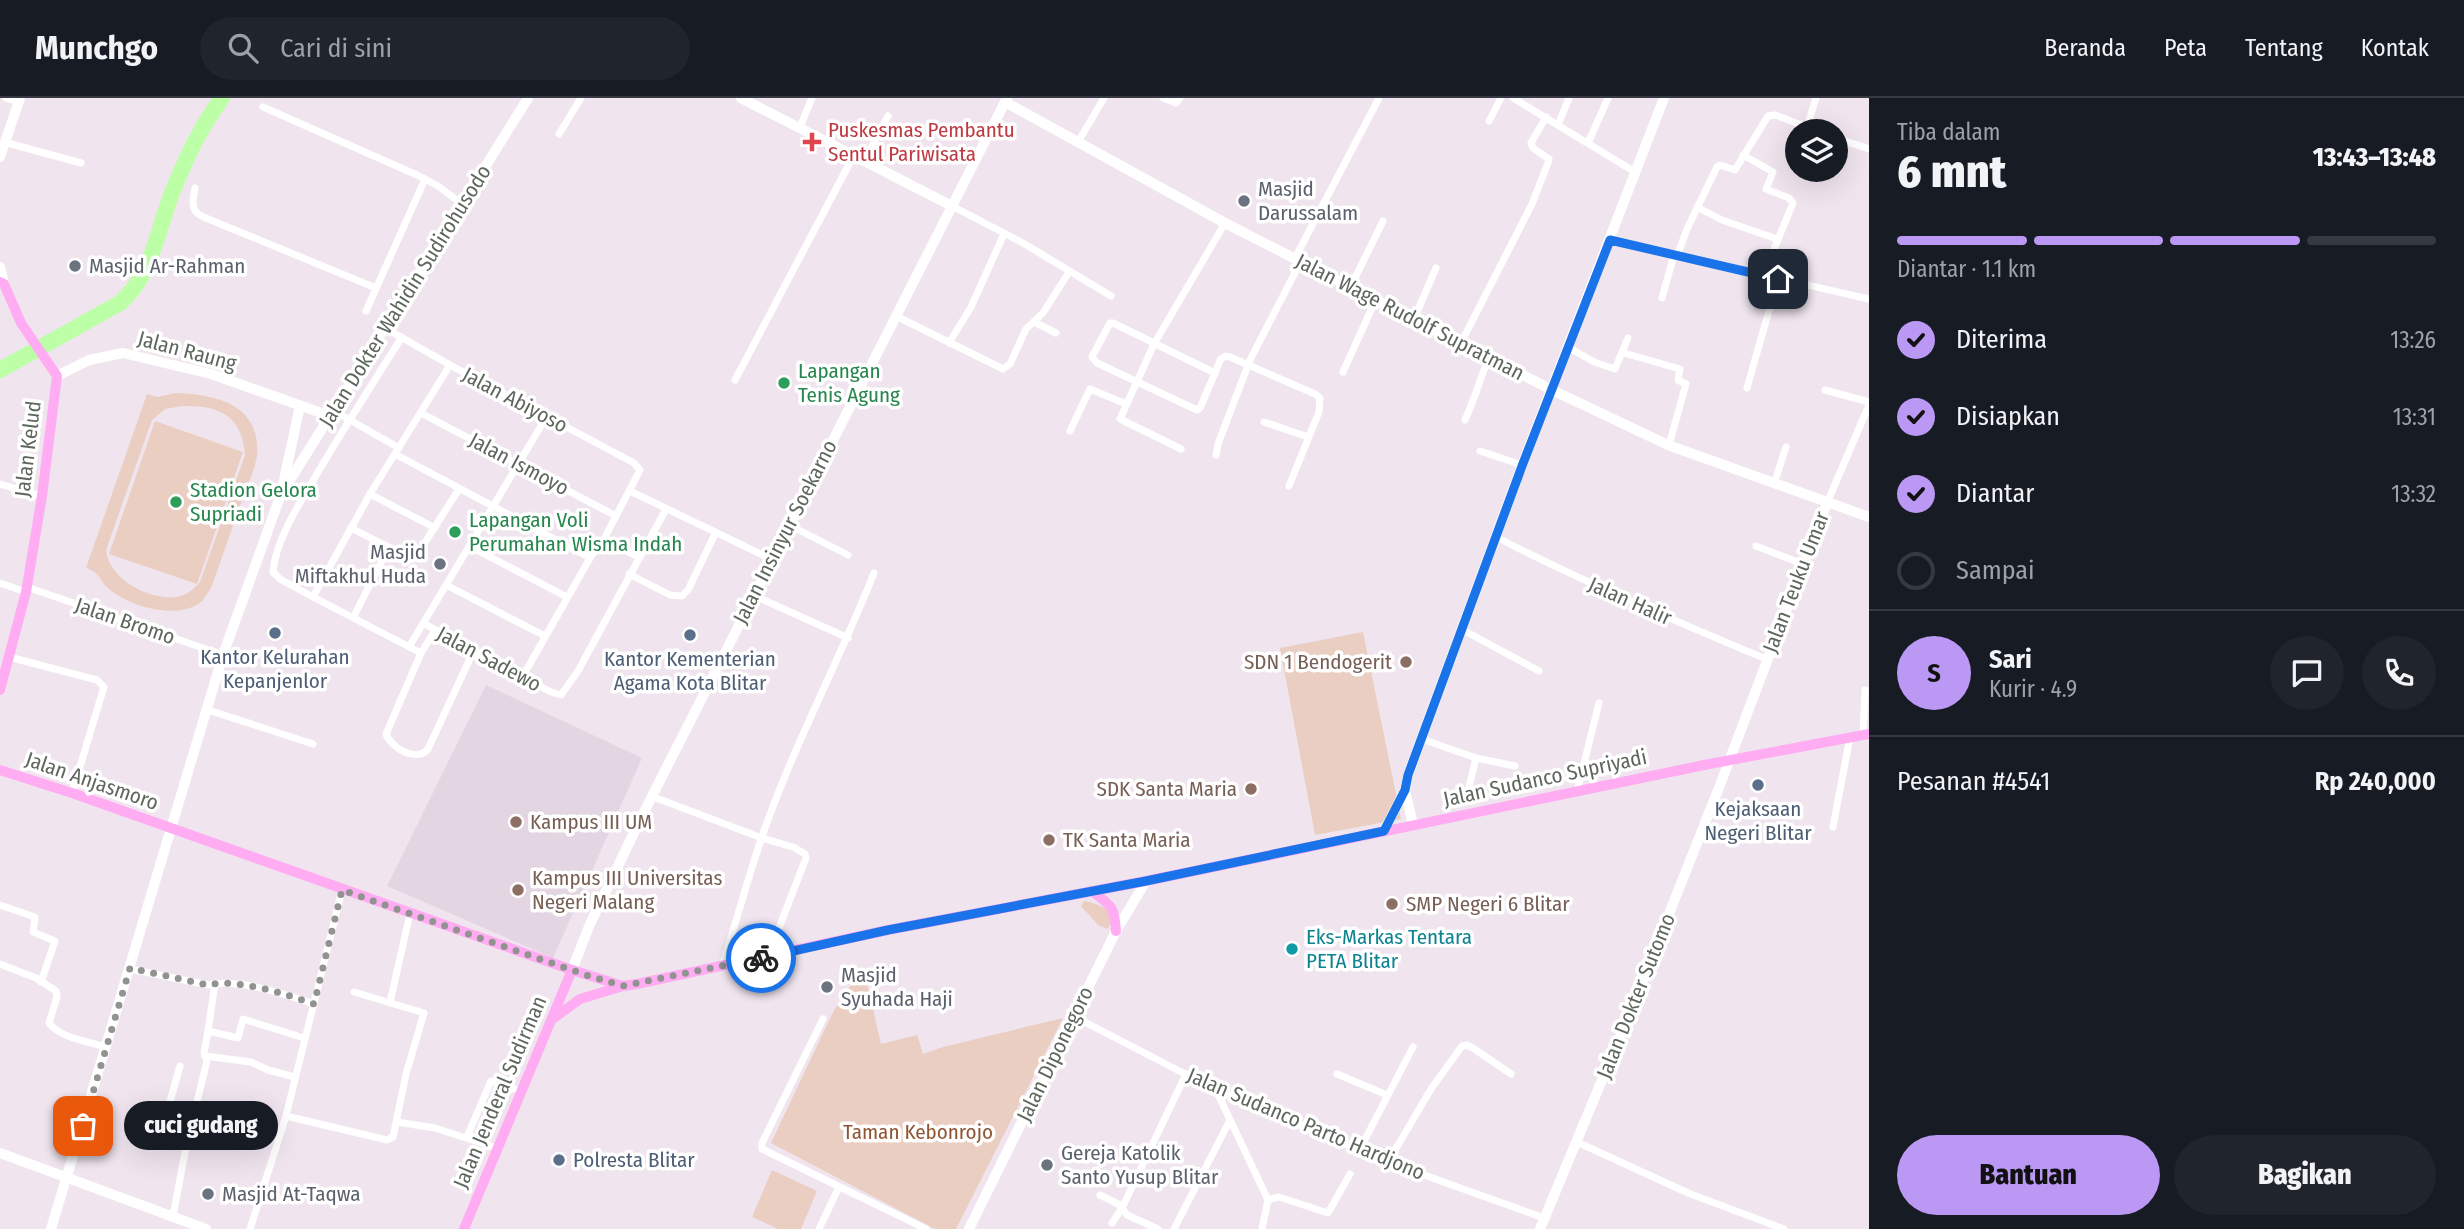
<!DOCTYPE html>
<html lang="id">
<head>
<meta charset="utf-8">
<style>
  :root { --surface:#171b24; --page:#20242c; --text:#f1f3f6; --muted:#9ea1a6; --line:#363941; --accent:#bb98f4 }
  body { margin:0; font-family:"Fira Sans Condensed",sans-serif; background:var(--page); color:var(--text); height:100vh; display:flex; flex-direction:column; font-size:26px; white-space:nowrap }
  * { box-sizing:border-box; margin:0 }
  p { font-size:23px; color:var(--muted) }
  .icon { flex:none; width:38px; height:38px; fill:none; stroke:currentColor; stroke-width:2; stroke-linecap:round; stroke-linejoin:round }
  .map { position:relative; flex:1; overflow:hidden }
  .sheet { display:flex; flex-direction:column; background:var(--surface); width:595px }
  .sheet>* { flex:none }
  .controls { position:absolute; left:1785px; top:21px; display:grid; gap:14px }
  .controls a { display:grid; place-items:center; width:63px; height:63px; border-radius:50%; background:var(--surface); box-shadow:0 7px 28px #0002; font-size:35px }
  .pin { position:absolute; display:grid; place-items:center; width:60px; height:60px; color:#fff; margin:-30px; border-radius:14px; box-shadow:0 4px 10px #0006 }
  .courier { position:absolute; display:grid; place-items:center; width:70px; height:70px; margin:-35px; border:5px solid #1a73e8; border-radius:50%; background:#fff; color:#222; box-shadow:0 2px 9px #0007 }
  .bubble { position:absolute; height:49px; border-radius:24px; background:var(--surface); box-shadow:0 7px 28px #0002; font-size:23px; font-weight:800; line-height:49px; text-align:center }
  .summary em { font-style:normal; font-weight:800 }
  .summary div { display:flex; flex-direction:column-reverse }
  .summary { display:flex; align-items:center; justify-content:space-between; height:119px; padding:0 28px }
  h1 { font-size:46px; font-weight:800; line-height:52px }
  .bar { display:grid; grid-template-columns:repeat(4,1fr); gap:10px 7px; align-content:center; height:84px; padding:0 28px }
  .bar i { height:9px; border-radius:5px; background:var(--line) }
  .bar .on { background:var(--accent) }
  .bar p { grid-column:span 4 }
  .line { display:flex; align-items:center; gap:18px; padding:0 28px; border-top:2px solid var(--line) }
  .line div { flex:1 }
  .round { display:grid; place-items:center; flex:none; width:74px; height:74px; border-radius:37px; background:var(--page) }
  ol { padding:0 28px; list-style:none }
  li { display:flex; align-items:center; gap:21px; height:77px }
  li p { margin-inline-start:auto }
  li .icon { padding:7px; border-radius:50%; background:var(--accent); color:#111; stroke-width:4 }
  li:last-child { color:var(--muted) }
  li i { width:38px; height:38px; border:4px solid var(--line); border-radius:50% }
  .cta { display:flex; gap:14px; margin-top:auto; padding:14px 28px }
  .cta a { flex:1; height:80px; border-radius:42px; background:var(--accent); color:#111; font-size:28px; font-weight:800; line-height:80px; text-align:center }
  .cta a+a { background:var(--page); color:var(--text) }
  header { display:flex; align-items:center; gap:42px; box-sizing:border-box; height:98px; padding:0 35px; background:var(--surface); border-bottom:2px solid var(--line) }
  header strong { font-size:33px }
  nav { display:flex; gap:38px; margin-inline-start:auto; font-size:24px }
  .search { width:490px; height:63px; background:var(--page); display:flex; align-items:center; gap:18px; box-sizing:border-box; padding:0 24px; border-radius:38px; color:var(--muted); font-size:26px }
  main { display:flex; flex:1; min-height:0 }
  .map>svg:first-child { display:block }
  .education { fill:#e3d6e2 }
  .green { fill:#e9cec1; fill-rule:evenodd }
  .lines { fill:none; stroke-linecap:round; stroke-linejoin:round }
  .river { stroke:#bcffa7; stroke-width:16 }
  .street { stroke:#fff; stroke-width:7 }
  .secondary { stroke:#fff; stroke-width:10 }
  .primary { stroke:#ffacf2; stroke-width:10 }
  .done { stroke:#919390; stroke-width:7; stroke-dasharray:0 12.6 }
  .route { stroke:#1a73e8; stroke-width:9 }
  .health-dot { fill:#e0444e; stroke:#fff; stroke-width:2.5 }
  .worship-dot { fill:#6b7280; stroke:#fff; stroke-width:2.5 }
  .leisure-dot { fill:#2e9e5b; stroke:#fff; stroke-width:2.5 }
  .service-dot { fill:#5c6f8a; stroke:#fff; stroke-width:2.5 }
  .education-dot { fill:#8d6e63; stroke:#fff; stroke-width:2.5 }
  .culture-dot { fill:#0f9aa8; stroke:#fff; stroke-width:2.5 }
  .labels { text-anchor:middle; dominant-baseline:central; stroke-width:7; stroke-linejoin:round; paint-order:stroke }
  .health-label { font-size:21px; fill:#be3a42; stroke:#fff; text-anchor:start }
  .worship-label { font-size:21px; fill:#5b616d; stroke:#fff; text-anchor:start }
  .street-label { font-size:21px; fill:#5e675d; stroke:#fff }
  .leisure-label { font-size:21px; fill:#27864d; stroke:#fff; text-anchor:start }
  .service-label { font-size:21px; fill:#4e5e75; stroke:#fff }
  .education-label { font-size:21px; fill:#785e54; stroke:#fff; text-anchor:start }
  .culture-label { font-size:21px; fill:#0d838f; stroke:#fff; text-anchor:start }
  .park-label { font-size:21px; fill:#905533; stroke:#fff }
</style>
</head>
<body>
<header>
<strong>Munchgo</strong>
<div class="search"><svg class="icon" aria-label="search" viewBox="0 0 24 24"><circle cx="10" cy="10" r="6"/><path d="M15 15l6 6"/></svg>Cari di sini</div>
<nav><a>Beranda</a><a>Peta</a><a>Tentang</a><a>Kontak</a></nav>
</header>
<main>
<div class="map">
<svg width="1869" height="1131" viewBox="0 0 1869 1131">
  <rect width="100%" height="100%" fill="#f0e5ef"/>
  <polygon class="education" points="486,587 642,660 553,860 387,788"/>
  <g class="green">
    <path d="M 175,295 C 215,296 261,306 257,357 C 255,373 245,392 240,408 C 230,435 221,463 211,490 C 208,494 205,500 202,503 C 179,523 130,509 109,491 C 99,482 101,475 86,470 L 147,296 L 158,299 ZM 182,308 C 219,307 242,317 245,357 L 200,484 C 194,491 187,497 177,499 C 155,502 122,488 111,467 C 108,463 107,456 106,452 L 152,322 L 165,311 Z"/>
    <polygon points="155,323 243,354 197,486 109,456"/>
    <polygon points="1363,534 1401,721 1315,737 1280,550"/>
    <path d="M 1084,803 C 1098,805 1122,815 1107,831 L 1098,827 L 1081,808 Z"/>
    <polygon points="866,880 881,946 917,937 923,956 943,949 1063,920 956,1131 935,1131 771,1045 833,914 855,881"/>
    <polygon points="772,1072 817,1093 801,1131 778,1131 752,1119"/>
  </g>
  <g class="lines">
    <path class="river" d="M 0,272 L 120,205 C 153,176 157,133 172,95 C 187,58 199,32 222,0"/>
    <g class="street">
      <polyline points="6,0 18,4"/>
      <polyline points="1163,0 1176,5 1180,0"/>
      <polyline points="1513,0 1635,74"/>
      <polyline points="263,9 417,77 438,88 462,106"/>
      <polyline points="1489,23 1501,0"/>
      <polyline points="1558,27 1569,0"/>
      <polyline points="800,29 812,0"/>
      <polyline points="1807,29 1816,0"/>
      <polyline points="559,36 581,0"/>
      <polyline points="1836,40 1869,51"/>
      <polyline points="4,44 81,65"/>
      <polyline points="1078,44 1104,0"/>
      <polyline points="1588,45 1608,0"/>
      <polyline points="1743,57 1773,74 1766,91 1789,100 1793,105 1763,178"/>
      <polyline points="864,63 888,18"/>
      <path d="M 195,90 C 193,101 190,112 201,118 L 376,190"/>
      <polyline points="952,108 1023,145 1111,198"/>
      <polyline points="1697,109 1722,122 1777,141"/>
      <polyline points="1610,142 1869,201"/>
      <polyline points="1677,158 1687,131 1717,69 1720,67 1735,72 1768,18 1775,17 1818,33"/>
      <polyline points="1295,160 1379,0"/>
      <polyline points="1351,188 1383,123"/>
      <polyline points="1662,200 1674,157"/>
      <polyline points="366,213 425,81"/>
      <polyline points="896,218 1003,271 1010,266 1026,231 1043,215 1069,174"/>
      <polyline points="1414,221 1436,170"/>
      <polyline points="1034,224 1056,235"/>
      <polyline points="385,230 450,267 634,365 640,372 604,441 590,460 523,578"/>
      <path d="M 402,239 C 372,286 342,333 314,381 C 299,406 275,444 273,474 L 280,481 L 313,499 L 421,555"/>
      <polyline points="949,245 971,209 1004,136"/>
      <polyline points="1461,245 1532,106 1548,65 1549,61 1533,50 1531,45 1546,19"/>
      <polyline points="1568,249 1594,264 1615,271 1628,240"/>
      <polyline points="1624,255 1680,271 1678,282 1686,286 1669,347"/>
      <polyline points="1343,274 1376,201"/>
      <polyline points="1215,275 1200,310 1197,312 1097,265 1092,259 1110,225 1113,225 1215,275 1220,262 1225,258 1230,259 1315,296 1320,300 1319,314 1289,388"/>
      <polyline points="735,282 854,57"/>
      <polyline points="1747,290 1778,181"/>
      <polyline points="1825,292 1869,304"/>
      <polyline points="334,313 399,350"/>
      <polyline points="421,315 616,418"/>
      <path d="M 1465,322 C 1475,300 1480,281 1489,259"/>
      <polyline points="1264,324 1308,339"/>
      <polyline points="1070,333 1090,291 1126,306"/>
      <polyline points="1181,351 1120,321 1154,246 1225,125"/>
      <polyline points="1480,353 1522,367"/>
      <polyline points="395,356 590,460"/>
      <polyline points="1216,357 1218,346 1250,262 1301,163"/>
      <polyline points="0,386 42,398"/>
      <polyline points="1774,386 1786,349"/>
      <polyline points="630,393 771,461"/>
      <polyline points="370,396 435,430"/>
      <polyline points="1827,405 1869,307"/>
      <polyline points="789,427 848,457"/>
      <polyline points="351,430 408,459 415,460 459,391"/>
      <path d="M 1496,439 C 1584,484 1675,523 1766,561"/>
      <polyline points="604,441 638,459"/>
      <polyline points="469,448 567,499"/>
      <polyline points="1756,448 1803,466"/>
      <polyline points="629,476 670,497 682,498 688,492 715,436"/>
      <polyline points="0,485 26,494"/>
      <polyline points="446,487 545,538"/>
      <polyline points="27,489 223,557"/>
      <polyline points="753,497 848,540"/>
      <polyline points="313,499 370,396 450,267"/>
      <polyline points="354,518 389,449"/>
      <polyline points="423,525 551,594 561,597 578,573 666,411"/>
      <path d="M 435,532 L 421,555 L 386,636 C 391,650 417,665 428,651 L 474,552"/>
      <polyline points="1463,532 1539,573"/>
      <polyline points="409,549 547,318"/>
      <polyline points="9,559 97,582 104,589 72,695"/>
      <polyline points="208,612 313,646"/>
      <polyline points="1863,637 1865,592"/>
      <polyline points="1422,641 1476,660 1515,668"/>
      <polyline points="1469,689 1476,660"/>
      <polyline points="1577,694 1599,605"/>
      <polyline points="651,698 762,740 793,749 805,756 806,760 768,858"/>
      <polyline points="1833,729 1850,639"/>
      <polyline points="0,807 35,819 33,834 55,843 41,884"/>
      <path d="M 0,866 L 36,880 L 56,893 L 57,899 L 49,925 C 60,940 89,944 107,949"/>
      <path d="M 722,868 C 737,822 749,775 765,730 C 796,643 840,561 874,475"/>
      <path d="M 130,871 L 208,887 C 238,880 284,896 314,906"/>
      <polyline points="390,904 410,816"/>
      <polyline points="1073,918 1216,992 1388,1064 1544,1120"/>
      <polyline points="823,921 762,1045 762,1051 926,1131"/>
      <polyline points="208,933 215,885"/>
      <polyline points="205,958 251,964 268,972 295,979"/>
      <path d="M 180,968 L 164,1025 C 166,1038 176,1040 187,1044"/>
      <polyline points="1337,976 1387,997"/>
      <polyline points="1216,992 1268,1102 1262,1131"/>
      <polyline points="286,1018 387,1042 393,1039 406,976 424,915 354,894"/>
      <polyline points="397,1024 435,1030 497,1050"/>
      <polyline points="467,1039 491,983 520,993"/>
      <polyline points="1577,1044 1688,1095 1784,1131"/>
      <polyline points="1360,1051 1413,949"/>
      <polyline points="1388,1064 1431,991 1462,948 1467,947 1473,950 1511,976"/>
      <polyline points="1100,1097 1122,1108"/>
      <polyline points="1268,1102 1279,1099 1328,1115 1350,1076"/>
      <polyline points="1122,1110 1127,1117 1158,1131"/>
      <polyline points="173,1118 187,1044 207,963 204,955 208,933 238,940 243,921 304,940"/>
      <polyline points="1112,1125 1122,1110 1186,976"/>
      <polyline points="250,1131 286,1018 342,792"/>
      <polyline points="819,1131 839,1089"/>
      <polyline points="1174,1131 1230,1022"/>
    </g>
    <g class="secondary">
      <polyline points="741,0 952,108"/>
      <polyline points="1005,4 1225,125 1552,292 1668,347 1869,419"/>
      <polyline points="0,59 20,0"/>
      <polyline points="0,169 4,186"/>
      <polyline points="57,278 89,262 123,255 211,276 330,318"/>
      <polyline points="285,390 528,0"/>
      <polyline points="1413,727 1405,692 1408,677 1522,367 1664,0"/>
      <polyline points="1384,733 1405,692"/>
      <polyline points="572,872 590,826 644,714 1007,0"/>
      <polyline points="0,1055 206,1131"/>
      <polyline points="51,1131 223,557 281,396 300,308"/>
      <polyline points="969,1131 1116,833 1146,783"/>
      <polyline points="1540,1131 1627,922 1720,687 1827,405"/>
    </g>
    <g class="primary">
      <polyline points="0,184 4,186 21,225 57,278 42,398 26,494 0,592"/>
      <polyline points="0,672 72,695 572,872 623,888 637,886 888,832 1146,783 1704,667 1869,636"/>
      <path d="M 1092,793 C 1112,809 1114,807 1116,833"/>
      <polyline points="554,920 580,901 620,889"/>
      <polyline points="464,1131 572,872"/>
    </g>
  </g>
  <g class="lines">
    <path class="done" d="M 83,1028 L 130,870 L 208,887 C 237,880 285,896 314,906 L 342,792 L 586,877 L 623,888 L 761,860"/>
    <polyline class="route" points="761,860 888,832 1146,783 1384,733 1405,692 1408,677 1522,368 1610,142 1778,181"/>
  </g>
  <path class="health-dot" d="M808.5 33.5h7v7h7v7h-7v7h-7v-7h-7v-7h7z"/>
  <g class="worship-dot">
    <circle cx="1244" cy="103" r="7"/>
    <circle cx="75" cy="168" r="7"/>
    <circle cx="440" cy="466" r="7"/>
    <circle cx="827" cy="889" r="7"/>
    <circle cx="1047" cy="1067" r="7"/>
    <circle cx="208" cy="1096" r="7"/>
  </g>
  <g class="leisure-dot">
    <circle cx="784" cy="285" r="7"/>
    <circle cx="176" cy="404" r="7"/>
    <circle cx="455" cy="434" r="7"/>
  </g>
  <g class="service-dot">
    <circle cx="275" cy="535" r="7"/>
    <circle cx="690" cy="537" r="7"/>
    <circle cx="1758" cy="687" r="7"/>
    <circle cx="559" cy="1062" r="7"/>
  </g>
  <g class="education-dot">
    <circle cx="1406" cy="564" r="7"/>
    <circle cx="1251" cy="691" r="7"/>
    <circle cx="516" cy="724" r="7"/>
    <circle cx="1049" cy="742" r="7"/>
    <circle cx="518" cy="792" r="7"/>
    <circle cx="1392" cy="806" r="7"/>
  </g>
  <circle class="culture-dot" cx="1292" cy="851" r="7"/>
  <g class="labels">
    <g class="health-label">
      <text x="828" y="32">Puskesmas Pembantu<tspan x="828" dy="24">Sentul Pariwisata</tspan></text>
    </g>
    <g class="worship-label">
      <text x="1258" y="91">Masjid<tspan x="1258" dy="24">Darussalam</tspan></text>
      <text x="89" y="168">Masjid Ar-Rahman</text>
      <text x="426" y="454" text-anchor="end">Masjid<tspan x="426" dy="24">Miftakhul Huda</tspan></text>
      <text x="841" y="877">Masjid<tspan x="841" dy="24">Syuhada Haji</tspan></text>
      <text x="1061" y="1055">Gereja Katolik<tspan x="1061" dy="24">Santo Yusup Blitar</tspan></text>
      <text x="222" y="1096">Masjid At-Taqwa</text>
    </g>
    <g class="street-label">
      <text transform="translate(405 198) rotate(-58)">Jalan Dokter Wahidin Sudirohusodo</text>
      <text transform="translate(1410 219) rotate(27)">Jalan Wage Rudolf Supratman</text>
      <text transform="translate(187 253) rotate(15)">Jalan Raung</text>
      <text transform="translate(515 302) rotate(28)">Jalan Abiyoso</text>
      <text transform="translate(28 351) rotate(-83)">Jalan Kelud</text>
      <text transform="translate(519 366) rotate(28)">Jalan Ismoyo</text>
      <text transform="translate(785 434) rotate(-63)">Jalan Insinyur Soekarno</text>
      <text transform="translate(1796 484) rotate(-69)">Jalan Teuku Umar</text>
      <text transform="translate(1630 503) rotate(24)">Jalan Halir</text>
      <text transform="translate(125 523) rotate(19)">Jalan Bromo</text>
      <text transform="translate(489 561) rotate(28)">Jalan Sadewo</text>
      <text transform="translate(1545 680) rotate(-12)">Jalan Sudanco Supriyadi</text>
      <text transform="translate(92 683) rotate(19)">Jalan Anjasmoro</text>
      <text transform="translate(1636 898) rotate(-68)">Jalan Dokter Sutomo</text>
      <text transform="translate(1055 956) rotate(-64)">Jalan Diponegoro</text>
      <text transform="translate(500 994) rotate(-67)">Jalan Jenderal Sudirman</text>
      <text transform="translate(1306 1026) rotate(23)">Jalan Sudanco Parto Hardjono</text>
    </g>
    <g class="leisure-label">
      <text x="798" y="273">Lapangan<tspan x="798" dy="24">Tenis Agung</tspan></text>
      <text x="190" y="392">Stadion Gelora<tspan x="190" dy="24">Supriadi</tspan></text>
      <text x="469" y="422">Lapangan Voli<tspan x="469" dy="24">Perumahan Wisma Indah</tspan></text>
    </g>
    <g class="service-label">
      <text x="275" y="559">Kantor Kelurahan<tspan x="275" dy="24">Kepanjenlor</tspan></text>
      <text x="690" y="561">Kantor Kementerian<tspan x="690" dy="24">Agama Kota Blitar</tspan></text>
      <text x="1758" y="711">Kejaksaan<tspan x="1758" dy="24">Negeri Blitar</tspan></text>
      <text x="573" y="1062" text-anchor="start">Polresta Blitar</text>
    </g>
    <g class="education-label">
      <text x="1392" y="564" text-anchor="end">SDN 1 Bendogerit</text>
      <text x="1237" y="691" text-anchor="end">SDK Santa Maria</text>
      <text x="530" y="724">Kampus III UM</text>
      <text x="1063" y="742">TK Santa Maria</text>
      <text x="532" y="780">Kampus III Universitas<tspan x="532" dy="24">Negeri Malang</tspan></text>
      <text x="1406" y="806">SMP Negeri 6 Blitar</text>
    </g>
    <g class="culture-label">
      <text x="1306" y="839">Eks-Markas Tentara<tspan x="1306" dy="24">PETA Blitar</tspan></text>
    </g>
    <g class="park-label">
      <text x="918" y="1034">Taman Kebonrojo</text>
    </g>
  </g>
</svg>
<div class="controls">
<a><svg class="icon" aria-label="layers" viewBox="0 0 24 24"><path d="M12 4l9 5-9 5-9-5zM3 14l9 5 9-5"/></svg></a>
</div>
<div class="pin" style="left:83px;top:1028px;background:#ea580c"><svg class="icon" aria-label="bag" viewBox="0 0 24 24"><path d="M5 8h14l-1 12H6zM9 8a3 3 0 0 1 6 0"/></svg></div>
<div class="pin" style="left:1778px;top:181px;background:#1f2937"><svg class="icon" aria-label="home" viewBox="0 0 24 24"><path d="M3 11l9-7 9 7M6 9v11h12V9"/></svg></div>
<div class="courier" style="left:761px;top:860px"><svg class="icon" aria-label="bike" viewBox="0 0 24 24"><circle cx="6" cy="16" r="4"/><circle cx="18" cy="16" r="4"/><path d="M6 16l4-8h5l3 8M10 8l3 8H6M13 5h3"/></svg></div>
<div class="bubble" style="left:124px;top:1003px;width:154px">cuci gudang</div>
</div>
<section class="sheet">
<div class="summary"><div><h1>6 mnt</h1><p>Tiba dalam</p></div><em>13:43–13:48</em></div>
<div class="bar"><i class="on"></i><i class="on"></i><i class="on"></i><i></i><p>Diantar · 1.1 km</p></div>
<ol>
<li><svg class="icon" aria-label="check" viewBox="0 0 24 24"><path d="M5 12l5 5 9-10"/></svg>Diterima<p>13:26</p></li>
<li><svg class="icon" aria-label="check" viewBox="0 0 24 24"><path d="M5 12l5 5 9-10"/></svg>Disiapkan<p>13:31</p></li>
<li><svg class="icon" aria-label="check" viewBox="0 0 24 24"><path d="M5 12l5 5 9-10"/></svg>Diantar<p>13:32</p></li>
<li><i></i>Sampai</li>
</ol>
<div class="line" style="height:126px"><b class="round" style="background:var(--accent);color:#111">S</b><div><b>Sari</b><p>Kurir · 4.9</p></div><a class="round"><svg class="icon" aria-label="chat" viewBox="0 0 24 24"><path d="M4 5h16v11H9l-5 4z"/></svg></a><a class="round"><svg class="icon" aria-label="phone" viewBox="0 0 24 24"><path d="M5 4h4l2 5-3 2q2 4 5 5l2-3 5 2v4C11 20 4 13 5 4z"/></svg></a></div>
<div class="line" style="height:91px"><div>Pesanan #4541</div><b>Rp 240,000</b></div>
<div class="cta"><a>Bantuan</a><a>Bagikan</a></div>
</section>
</main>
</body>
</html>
